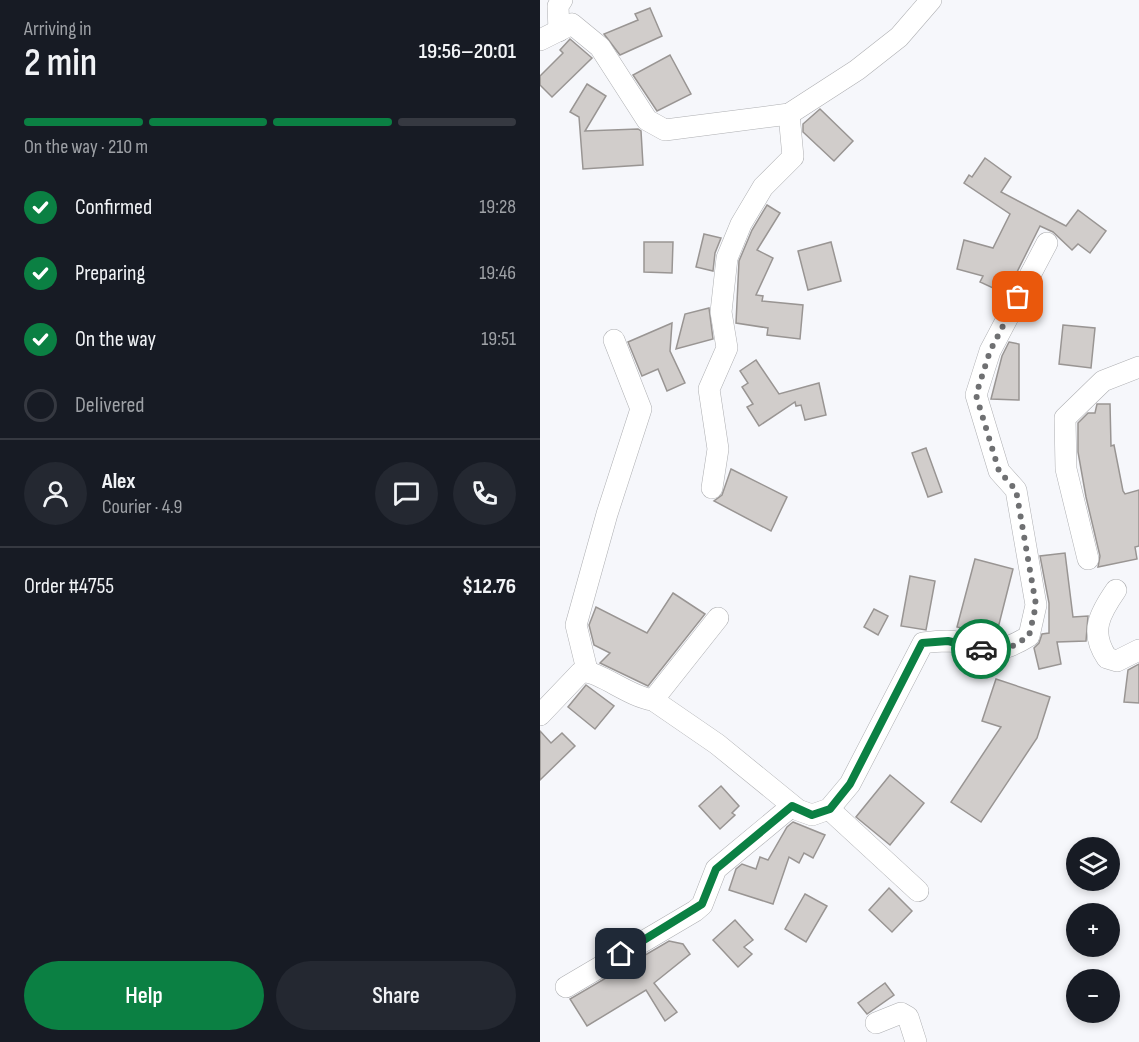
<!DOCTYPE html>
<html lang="en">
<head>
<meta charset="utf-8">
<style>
  :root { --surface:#171b24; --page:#242831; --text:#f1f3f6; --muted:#9ea1a6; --line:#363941; --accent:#0b8043 }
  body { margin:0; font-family:"Sofia Sans Condensed",sans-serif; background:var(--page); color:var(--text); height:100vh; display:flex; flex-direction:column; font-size:22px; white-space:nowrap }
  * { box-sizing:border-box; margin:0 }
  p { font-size:20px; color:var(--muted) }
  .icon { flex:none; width:33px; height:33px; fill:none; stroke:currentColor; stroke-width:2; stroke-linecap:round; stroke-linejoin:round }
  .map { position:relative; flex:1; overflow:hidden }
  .side { display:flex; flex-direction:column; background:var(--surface); width:540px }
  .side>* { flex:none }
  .tools { position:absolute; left:526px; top:837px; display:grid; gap:12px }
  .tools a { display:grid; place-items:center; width:54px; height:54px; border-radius:50%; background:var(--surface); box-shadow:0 3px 9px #0003; font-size:30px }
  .pin { position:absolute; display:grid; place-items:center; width:51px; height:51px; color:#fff; margin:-26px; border-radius:12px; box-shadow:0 3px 9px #0006 }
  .courier { position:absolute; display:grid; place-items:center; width:60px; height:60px; margin:-30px; border:4px solid #0b8043; border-radius:50%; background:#fff; color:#222; box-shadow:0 2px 8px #0007 }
  .headline em { font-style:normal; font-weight:600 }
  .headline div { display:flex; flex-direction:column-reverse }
  .headline { display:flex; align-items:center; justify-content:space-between; height:102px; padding:0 24px }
  h1 { font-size:39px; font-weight:600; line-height:45px }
  .bar { display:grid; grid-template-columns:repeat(4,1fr); gap:9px 6px; align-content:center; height:72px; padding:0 24px }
  .bar i { height:8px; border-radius:4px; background:var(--line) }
  .bar .active { background:var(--accent) }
  .bar p { grid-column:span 4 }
  .line { display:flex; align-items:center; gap:15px; padding:0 24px; border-top:2px solid var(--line) }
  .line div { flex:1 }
  .round { display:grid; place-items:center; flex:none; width:63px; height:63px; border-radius:32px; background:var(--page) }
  ol { padding:0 24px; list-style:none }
  li { display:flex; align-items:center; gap:18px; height:66px }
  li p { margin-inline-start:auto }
  li .icon { padding:6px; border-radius:50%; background:var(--accent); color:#fff; stroke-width:4 }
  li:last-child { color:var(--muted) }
  li i { width:33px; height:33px; border:3px solid var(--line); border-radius:50% }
  .primary-button { display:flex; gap:12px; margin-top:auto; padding:12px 24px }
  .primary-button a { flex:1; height:69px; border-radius:36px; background:var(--accent); color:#fff; font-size:24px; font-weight:600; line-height:69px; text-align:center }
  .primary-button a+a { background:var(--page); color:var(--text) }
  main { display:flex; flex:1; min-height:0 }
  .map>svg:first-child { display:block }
  .building { fill:#d1cdcb; stroke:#999593; stroke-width:1.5 }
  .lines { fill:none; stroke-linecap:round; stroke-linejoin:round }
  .minor-casing { stroke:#aeafb2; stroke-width:22 }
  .minor { stroke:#fff; stroke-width:21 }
  .done { stroke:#6f7072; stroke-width:6; stroke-dasharray:0 10.8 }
  .route { stroke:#0b8043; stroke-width:8 }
</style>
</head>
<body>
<main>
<section class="side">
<div class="headline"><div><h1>2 min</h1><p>Arriving in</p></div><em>19:56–20:01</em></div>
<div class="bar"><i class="active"></i><i class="active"></i><i class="active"></i><i></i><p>On the way · 210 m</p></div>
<ol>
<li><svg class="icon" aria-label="check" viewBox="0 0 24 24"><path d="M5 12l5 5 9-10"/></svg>Confirmed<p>19:28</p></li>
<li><svg class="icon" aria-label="check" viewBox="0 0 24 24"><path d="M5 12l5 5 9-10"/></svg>Preparing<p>19:46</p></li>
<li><svg class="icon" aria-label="check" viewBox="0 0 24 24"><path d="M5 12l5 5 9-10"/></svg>On the way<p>19:51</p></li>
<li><i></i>Delivered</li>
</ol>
<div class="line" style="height:108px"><a class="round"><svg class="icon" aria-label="person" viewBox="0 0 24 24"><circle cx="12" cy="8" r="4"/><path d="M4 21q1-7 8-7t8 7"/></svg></a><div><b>Alex</b><p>Courier · 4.9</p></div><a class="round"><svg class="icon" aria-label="chat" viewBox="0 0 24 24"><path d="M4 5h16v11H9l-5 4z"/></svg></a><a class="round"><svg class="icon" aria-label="phone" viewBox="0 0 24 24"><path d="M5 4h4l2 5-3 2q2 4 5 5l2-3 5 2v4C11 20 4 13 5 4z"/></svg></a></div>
<div class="line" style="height:78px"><div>Order #4755</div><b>$12.76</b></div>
<div class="primary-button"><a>Help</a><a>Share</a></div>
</section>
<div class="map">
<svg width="599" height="1042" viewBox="0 0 599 1042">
  <rect width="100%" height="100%" fill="#f6f7fb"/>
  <g class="building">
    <polygon points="110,8 122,36 80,55 64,34 98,20 95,14"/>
    <polygon points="30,39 52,58 12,97 0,85 0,76 23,53 20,50"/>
    <polygon points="130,55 151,94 117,111 93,75"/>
    <polygon points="47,84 66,96 45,131 98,129 101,131 103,165 43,169 39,117 30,112"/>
    <polygon points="280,109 313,141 294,161 263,132 263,124"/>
    <polygon points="445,158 471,177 461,192 526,226 538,210 566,231 550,253 538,244 532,250 513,232 500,226 466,294 440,282 443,276 417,269 424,240 453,248 470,214 424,183 429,175 432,177"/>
    <polygon points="227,205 240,213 217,250 233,258 216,295 223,296 222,301 263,305 260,339 227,335 228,328 196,323 199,261 212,230"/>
    <polygon points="164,234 181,238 175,253 173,271 156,267"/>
    <polygon points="104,242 133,242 132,273 104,272"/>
    <polygon points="291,242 301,281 268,290 258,251"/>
    <polygon points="169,308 173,339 136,349 145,314"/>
    <polygon points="132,323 130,351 145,383 127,391 118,369 102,376 88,342"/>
    <polygon points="523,325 555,328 551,368 519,364"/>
    <polygon points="469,342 479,344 479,400 451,399 462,356"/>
    <polygon points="216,360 239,394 279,383 286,415 265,420 261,405 256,406 255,402 219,426 207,407 213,404 202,387 208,383 200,371"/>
    <polygon points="557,404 570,404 571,446 574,445 583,491 585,494 599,490 599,546 595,547 597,559 558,567 560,556 546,497 538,452 538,423 548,413 555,413"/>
    <polygon points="386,448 402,492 388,497 372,453"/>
    <polygon points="191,469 247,497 231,531 174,501 182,495"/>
    <polygon points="525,553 533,617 548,616 546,641 517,642 521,664 499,669 494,648 499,643 502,634 509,633 509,603 500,556"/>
    <polygon points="435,559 473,569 456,636 417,627"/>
    <polygon points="370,576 395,581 386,630 361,626"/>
    <polygon points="133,593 165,614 108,686 60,663 70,653 54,645 49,625 56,607 107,633"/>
    <polygon points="334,609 348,616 338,635 324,627"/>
    <polygon points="599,664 599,703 584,702 588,670"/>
    <polygon points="456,679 510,697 497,738 441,822 411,802 461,727 442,721"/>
    <polygon points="46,685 74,706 55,729 28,707"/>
    <polygon points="0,731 11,743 22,733 35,746 0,780"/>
    <polygon points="350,775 384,803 350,845 316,817"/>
    <polygon points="181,786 199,806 192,813 195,815 180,829 159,806"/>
    <polygon points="253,822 285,835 273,858 264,853 259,863 249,857 233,904 189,890 196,869 202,864 216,869 220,857 228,860 247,827"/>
    <polygon points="349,888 372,911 352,932 329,910"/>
    <polygon points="265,894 287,906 266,942 245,929"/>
    <polygon points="195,920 213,940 204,947 212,954 198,967 173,940"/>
    <polygon points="129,941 143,944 150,954 114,983 137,1012 125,1021 106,990 47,1026 30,999"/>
    <polygon points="345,983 354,995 327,1014 318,1003"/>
  </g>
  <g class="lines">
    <defs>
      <g id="minor">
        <polyline points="19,31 18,6 22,0"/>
        <polyline points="0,40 32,24 60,47 107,120 125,130 249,114 317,70 359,37 391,0"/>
        <polyline points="172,488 178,449 169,389 187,348 181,312 187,258 201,224 223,187 253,157 249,114"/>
        <polyline points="548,559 526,469 525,418 563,381 599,367"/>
        <path d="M 576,590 C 560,613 549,632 567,658 L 577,661 L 599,650"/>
        <polyline points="47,670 36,625 67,514 101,409 74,340"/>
        <polyline points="113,700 178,618"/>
        <path d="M 0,715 L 40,673 C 55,667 88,697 113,700 L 177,744 L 258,810 L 272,815 L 289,809 L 310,784 L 383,643 C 390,642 399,641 407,641 C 444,642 450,661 489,636 L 496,605 L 476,490 L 459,471 L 436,395 L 450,351 L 507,243"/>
        <polyline points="289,809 378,891"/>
        <polyline points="26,987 155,911 162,905 176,869 252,806"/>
        <polyline points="336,1023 361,1013 368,1017 376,1042"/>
      </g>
    </defs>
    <use href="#minor" class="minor-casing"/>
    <use href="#minor" class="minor"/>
  </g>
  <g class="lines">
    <polyline class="done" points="441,649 471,647 489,636 496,605 476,490 459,471 436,395 450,351 478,297"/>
    <polyline class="route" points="81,954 162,904 176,869 252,806 272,815 290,809 310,784 382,643 408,641 441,649"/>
  </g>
</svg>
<div class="tools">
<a><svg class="icon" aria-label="layers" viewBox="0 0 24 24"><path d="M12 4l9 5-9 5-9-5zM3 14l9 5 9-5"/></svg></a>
<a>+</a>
<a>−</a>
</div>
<div class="pin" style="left:478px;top:297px;background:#ea580c"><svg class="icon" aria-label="bag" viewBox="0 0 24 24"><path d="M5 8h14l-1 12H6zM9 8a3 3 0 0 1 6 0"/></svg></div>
<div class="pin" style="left:81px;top:954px;background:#1f2937"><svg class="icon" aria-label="home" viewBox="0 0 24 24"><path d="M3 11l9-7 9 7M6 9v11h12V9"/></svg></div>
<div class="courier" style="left:441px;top:649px"><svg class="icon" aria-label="car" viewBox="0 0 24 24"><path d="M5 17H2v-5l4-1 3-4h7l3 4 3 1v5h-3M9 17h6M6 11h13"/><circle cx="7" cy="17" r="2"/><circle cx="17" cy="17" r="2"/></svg></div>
</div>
</main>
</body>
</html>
